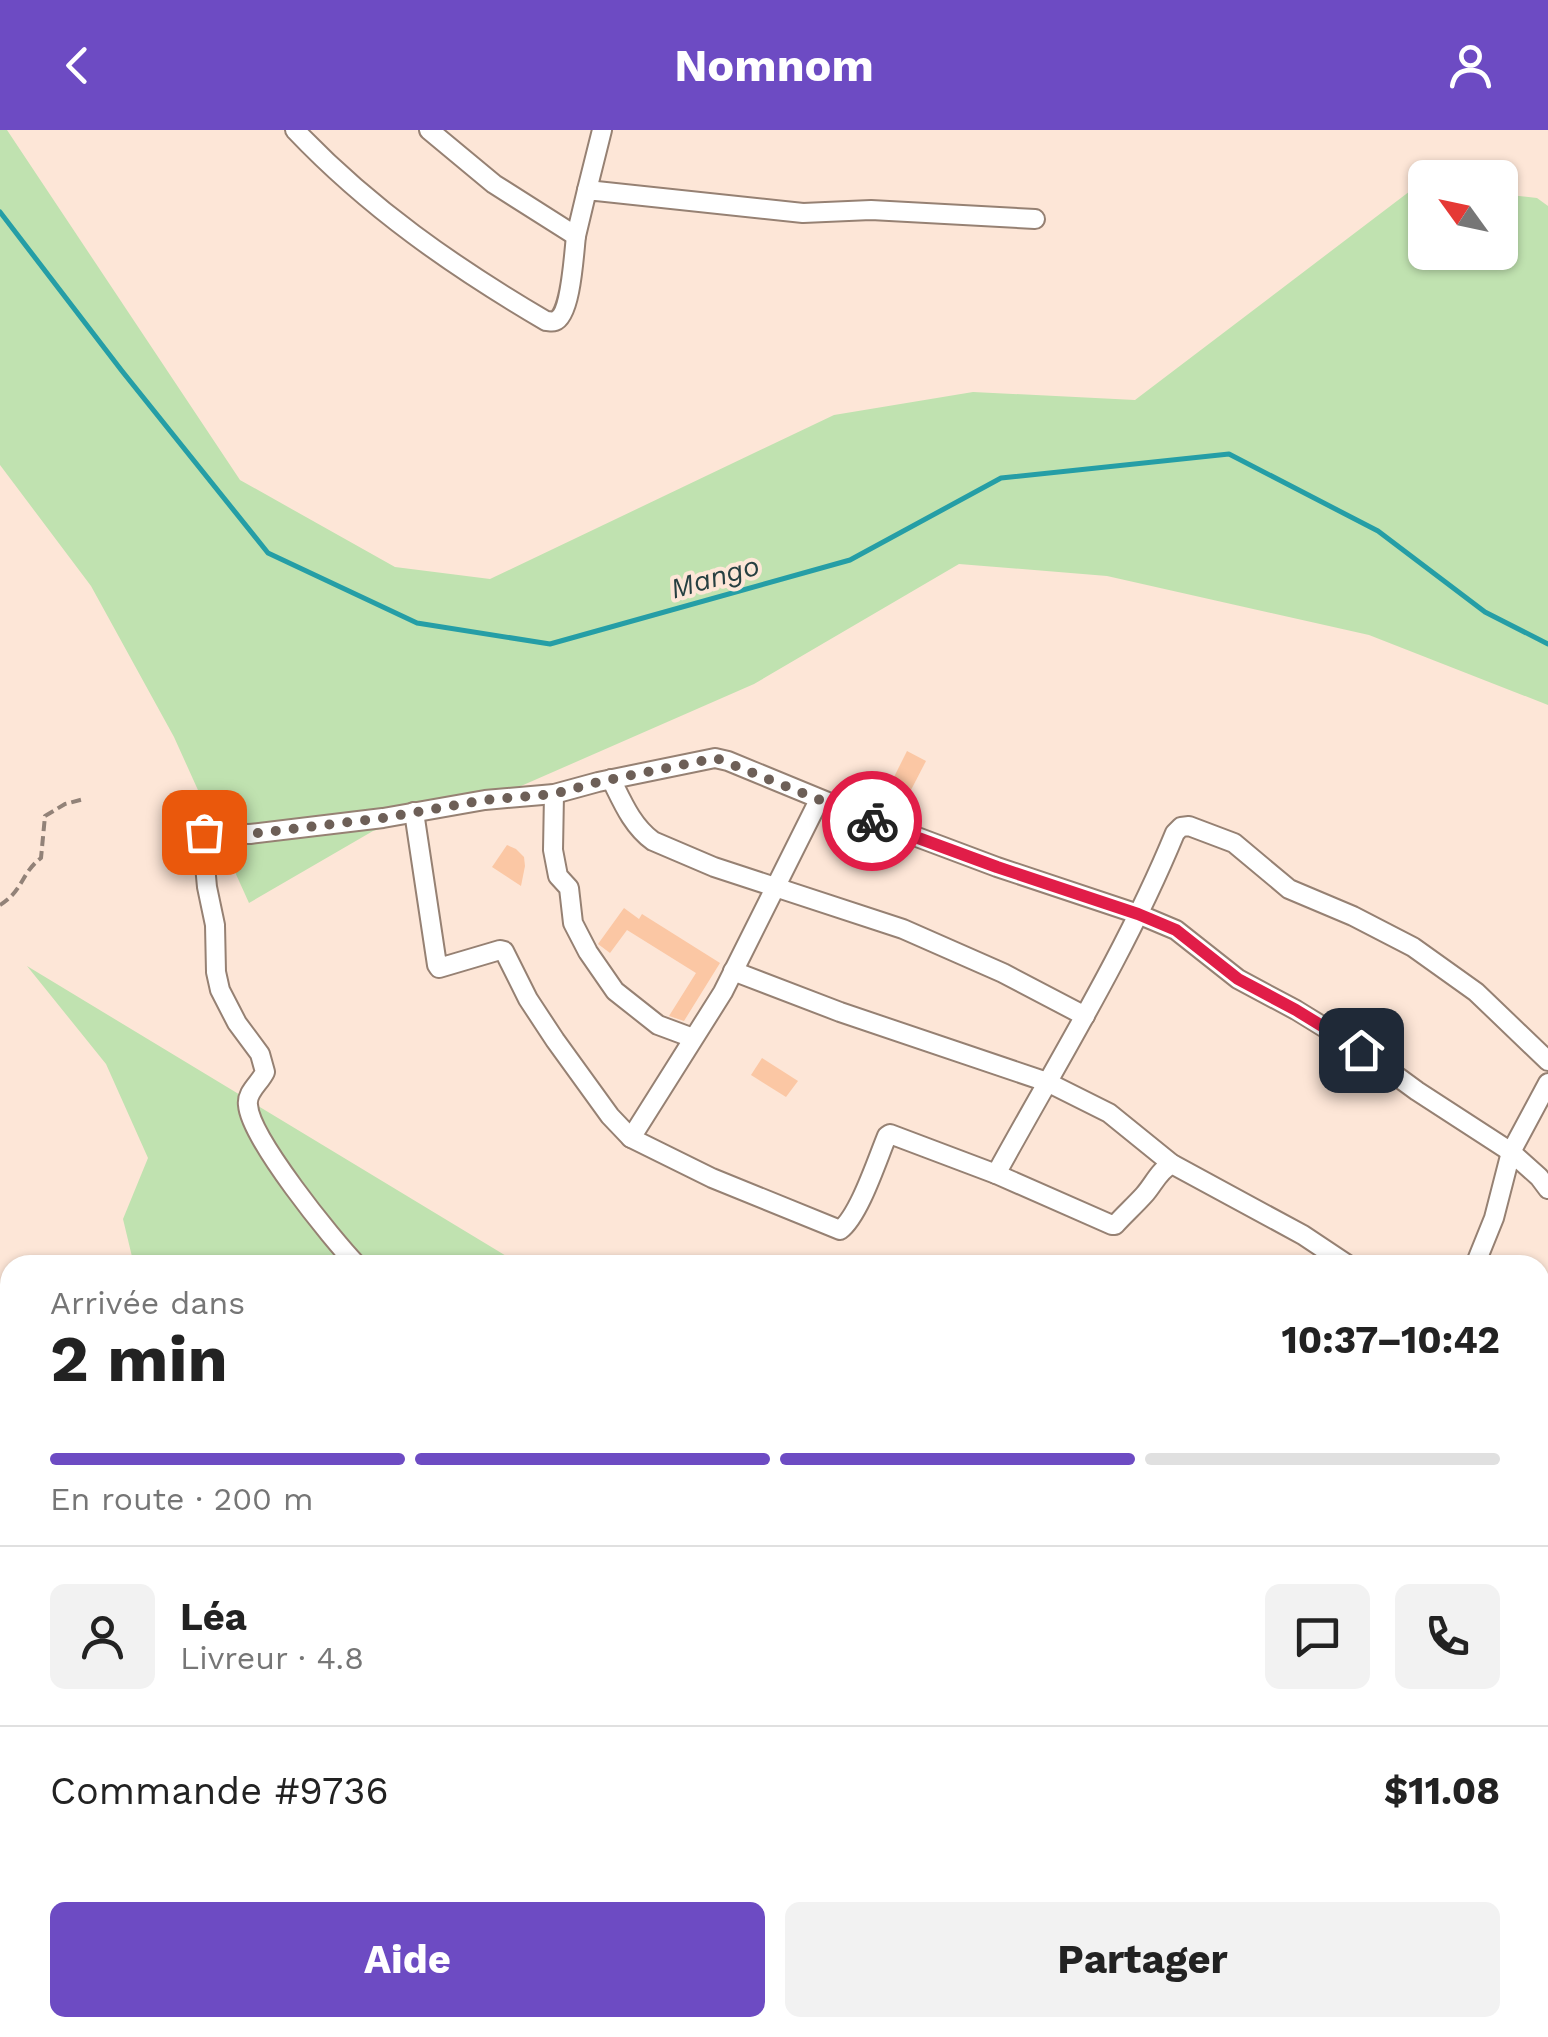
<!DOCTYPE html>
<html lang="fr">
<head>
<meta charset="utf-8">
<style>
  :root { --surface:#fff; --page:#f2f2f2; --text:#222; --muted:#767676; --line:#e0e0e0; --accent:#6d4bc3 }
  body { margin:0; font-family:"Work Sans",sans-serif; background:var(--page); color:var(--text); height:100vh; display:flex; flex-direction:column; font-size:38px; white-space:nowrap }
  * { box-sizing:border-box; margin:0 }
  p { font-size:32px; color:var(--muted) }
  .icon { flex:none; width:55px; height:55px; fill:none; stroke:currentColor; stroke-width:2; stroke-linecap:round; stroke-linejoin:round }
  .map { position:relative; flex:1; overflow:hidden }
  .side { position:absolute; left:0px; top:1125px; width:1550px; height:782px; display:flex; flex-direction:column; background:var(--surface); border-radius:30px 30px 0 0; box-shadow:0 2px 8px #0004 }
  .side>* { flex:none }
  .needle { width:65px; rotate:303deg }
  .fabs { position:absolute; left:1408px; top:30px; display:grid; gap:20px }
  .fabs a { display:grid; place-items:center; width:110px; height:110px; border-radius:15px; background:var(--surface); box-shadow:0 2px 8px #0004; font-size:50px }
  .pin { position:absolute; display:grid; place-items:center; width:85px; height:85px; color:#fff; margin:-42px; border-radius:20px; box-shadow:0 5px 15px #0006 }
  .courier { position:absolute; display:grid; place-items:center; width:100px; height:100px; margin:-50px; border:8px solid #e11d48; border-radius:50%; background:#fff; color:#222; box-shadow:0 2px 12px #0007 }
  .headline em { font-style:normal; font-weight:700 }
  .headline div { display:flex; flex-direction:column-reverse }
  .headline { display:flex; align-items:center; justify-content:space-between; height:170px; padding:0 50px }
  h1 { font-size:65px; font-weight:700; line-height:75px }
  .bar { display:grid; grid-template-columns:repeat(4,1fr); gap:15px 10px; align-content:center; height:120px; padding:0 50px }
  .bar i { height:12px; border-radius:8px; background:var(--line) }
  .bar .on { background:var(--accent) }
  .bar p { grid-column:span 4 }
  .line { display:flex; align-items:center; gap:25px; padding:0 50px; border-top:2px solid var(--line) }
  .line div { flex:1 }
  .round { display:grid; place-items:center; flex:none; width:105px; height:105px; border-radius:15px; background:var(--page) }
  .primary-button { display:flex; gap:20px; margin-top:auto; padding:20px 50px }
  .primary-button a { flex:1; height:115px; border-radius:15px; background:var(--accent); color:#fff; font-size:40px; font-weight:700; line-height:115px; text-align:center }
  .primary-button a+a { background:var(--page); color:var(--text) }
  header { display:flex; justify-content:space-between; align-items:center; height:130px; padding:0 50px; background:var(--accent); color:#fff; font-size:45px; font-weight:700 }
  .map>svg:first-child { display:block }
  .green { fill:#c0e2b0 }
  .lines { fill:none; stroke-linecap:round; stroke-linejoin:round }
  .stream { stroke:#259ea6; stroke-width:5 }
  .building { fill:#fbc7a4 }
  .minor-casing { stroke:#968173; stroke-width:22 }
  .path { stroke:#928278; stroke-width:4; stroke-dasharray:10 5; stroke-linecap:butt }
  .minor { stroke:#fff; stroke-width:18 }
  .done { stroke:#6d5f57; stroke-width:10; stroke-dasharray:0 18 }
  .route { stroke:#e11d48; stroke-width:12 }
  .labels { text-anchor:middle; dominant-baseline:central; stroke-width:8; stroke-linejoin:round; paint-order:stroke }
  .water-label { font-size:28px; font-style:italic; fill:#263f41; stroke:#fde6d7 }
</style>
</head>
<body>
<header><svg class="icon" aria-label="back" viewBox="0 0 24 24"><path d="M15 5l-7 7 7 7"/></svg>Nomnom<svg class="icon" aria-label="person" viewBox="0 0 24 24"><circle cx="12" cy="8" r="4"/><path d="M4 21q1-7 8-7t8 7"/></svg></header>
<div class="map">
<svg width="1548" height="1907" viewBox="0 0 1548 1907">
  <rect width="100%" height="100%" fill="#fde6d7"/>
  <g class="green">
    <polygon points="0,0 7,0 240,350 395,437 490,449 834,285 973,262 1135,270 1418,55 1425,56 1425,122 1500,122 1500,64 1537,68 1548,76 1548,575 1369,505 1107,446 959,434 754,554 521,656 373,701 249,773 174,607 91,456 0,335"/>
    <polygon points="27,836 521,1135 134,1135 123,1089 148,1028 106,934"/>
  </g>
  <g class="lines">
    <polyline class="stream" points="0,82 122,241 268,423 417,493 550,514 850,430 1001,348 1229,324 1378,401 1485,482 1548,514"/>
  </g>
  <g class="building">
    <polygon points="907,621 926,631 911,660 892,651"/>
    <polygon points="507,715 516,719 524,727 525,736 521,756 492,737"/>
    <polygon points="624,778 639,789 642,784 720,833 684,891 669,886 696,843 627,800 610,823 598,814"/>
    <polygon points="762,928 798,951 786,967 751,945"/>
  </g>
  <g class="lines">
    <defs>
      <g id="minor">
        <path d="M 295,0 C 369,78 454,137 546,191 C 549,191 552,192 555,191 C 571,186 574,122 576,106"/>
        <polyline points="429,0 494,54 576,106 587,60 803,83 871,80 1035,89"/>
        <polyline points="587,60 602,0"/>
        <path d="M 611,649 C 622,671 632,696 653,711 L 714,737 L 903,799 L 1003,843 L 1085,886"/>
        <polyline points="554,664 553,720 558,746 569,758 573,793 588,822 615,861 658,895 693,908"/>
        <path d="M 414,682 L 437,835 L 439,838 L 500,820 L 504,821 L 528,869 L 555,910 L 610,986 L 631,1008 L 712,1048 L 840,1100 C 859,1086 877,1030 887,1006 L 890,1004 L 996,1044 L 1112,1095 L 1115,1095 C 1124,1085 1135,1075 1144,1065 C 1154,1054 1159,1040 1172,1034"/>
        <polyline points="733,841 840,882 1047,952 1109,983 1172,1034 1303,1105 1348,1135"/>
        <polyline points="631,1008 723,862 819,670"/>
        <path d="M 996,1044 C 1058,931 1126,822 1175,703 L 1181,697 L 1189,696 L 1234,713 L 1289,759 L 1353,786 L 1413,817 L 1476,862 L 1548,931"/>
        <path d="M 357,1135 C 332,1109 250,1008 248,975 C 246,962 260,953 265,942 L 260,924 L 237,893 L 220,860 L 216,842 L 215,795 L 207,757 L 202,703 L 250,704 L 383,688 L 485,670 L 554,664 L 598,652 L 715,628 L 728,631 L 869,689 L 997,737 L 1138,784 L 1176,800 L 1238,849 L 1296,880 L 1361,920 L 1417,961 L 1511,1022 L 1539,1047 L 1548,1059"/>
        <polyline points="1475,1135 1494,1088 1511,1022 1548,953"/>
        <polyline points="0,1232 10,1253"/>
        <polyline points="0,1444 10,1470"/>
        <polyline points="1540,1822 1548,1823"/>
        <polyline points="83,1898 102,1900 117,1898"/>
        <polyline points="294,1898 307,1907"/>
        <polyline points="917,1898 918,1907"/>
        <polyline points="1203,1898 1277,1903 1301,1907"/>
        <polyline points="24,1907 27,1898"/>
        <polyline points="141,1907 144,1898"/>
        <polyline points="1347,1907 1348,1898"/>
      </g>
    </defs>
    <use href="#minor" class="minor-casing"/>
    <path class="path" d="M 0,775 C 23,761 21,743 41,728 L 45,686 L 65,674 L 84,669"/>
    <use href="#minor" class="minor"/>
  </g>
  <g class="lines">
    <polyline class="done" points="204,702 250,704 383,688 485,670 554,664 598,652 716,628 872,691"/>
    <polyline class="route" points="872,691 997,737 1138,784 1176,800 1238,849 1296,880 1361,920"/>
  </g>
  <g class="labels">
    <g class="water-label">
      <text transform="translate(715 447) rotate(-16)">Mango</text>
    </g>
  </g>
</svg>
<div class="fabs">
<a><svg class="needle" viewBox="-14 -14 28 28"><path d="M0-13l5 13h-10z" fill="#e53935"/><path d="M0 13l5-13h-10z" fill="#767676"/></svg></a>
</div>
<div class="pin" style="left:204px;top:702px;background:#ea580c"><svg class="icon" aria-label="bag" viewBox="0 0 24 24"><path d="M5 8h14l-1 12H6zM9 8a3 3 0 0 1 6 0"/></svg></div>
<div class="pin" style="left:1361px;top:920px;background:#1f2937"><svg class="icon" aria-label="home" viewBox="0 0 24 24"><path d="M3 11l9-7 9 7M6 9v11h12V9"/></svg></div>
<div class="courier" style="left:872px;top:691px"><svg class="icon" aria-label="bike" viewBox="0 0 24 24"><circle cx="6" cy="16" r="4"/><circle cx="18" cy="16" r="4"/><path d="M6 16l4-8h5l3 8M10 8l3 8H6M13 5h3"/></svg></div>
<section class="side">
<div class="headline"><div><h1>2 min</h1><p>Arrivée dans</p></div><em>10:37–10:42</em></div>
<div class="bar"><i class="on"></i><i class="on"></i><i class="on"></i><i></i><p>En route · 200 m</p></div>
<div class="line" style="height:180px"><a class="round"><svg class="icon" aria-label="person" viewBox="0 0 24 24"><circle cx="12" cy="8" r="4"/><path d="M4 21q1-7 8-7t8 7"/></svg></a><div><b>Léa</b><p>Livreur · 4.8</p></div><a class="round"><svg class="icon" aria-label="chat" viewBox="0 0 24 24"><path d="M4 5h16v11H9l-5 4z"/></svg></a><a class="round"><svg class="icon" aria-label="phone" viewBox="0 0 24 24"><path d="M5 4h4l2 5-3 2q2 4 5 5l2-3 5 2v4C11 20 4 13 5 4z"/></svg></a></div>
<div class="line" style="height:130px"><div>Commande #9736</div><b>$11.08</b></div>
<div class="primary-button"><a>Aide</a><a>Partager</a></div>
</section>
</div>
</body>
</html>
